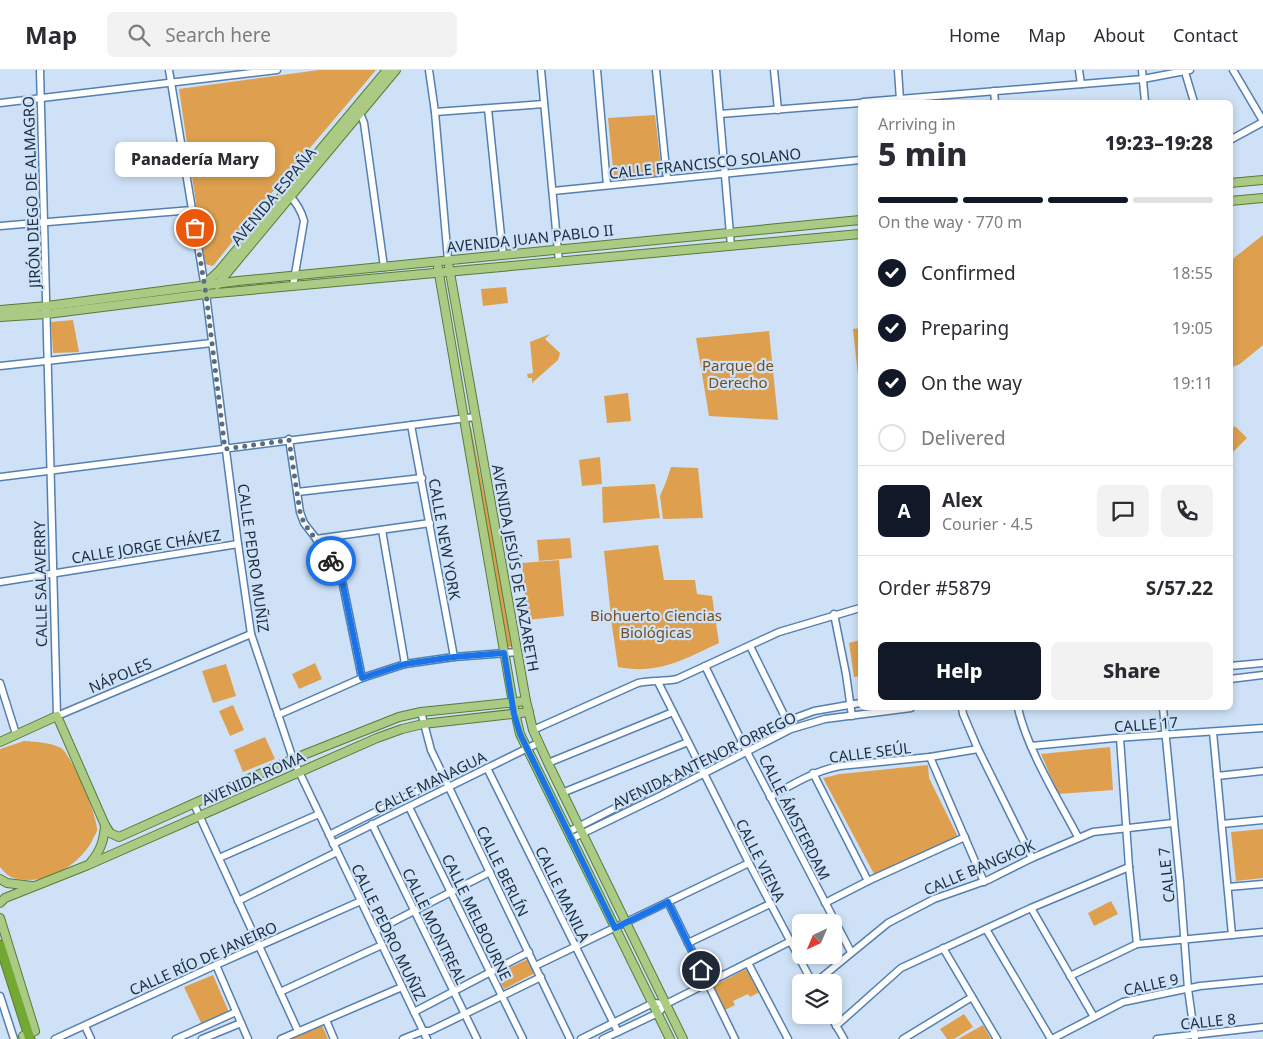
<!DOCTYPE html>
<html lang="en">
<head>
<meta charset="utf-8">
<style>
  :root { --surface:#fff; --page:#f2f2f3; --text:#2b2b33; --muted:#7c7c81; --line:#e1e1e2; --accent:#111827 }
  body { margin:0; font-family:"Noto Sans",sans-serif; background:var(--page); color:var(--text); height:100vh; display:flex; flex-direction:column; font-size:19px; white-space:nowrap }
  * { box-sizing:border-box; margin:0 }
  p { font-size:16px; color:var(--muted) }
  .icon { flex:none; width:28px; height:28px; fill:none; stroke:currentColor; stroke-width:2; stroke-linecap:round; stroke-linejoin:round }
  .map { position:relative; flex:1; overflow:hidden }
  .side { position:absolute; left:858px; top:30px; width:375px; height:610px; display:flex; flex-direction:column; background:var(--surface); border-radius:8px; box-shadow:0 2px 8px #0003 }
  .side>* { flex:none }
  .needle { width:32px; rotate:224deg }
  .controls { position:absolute; left:792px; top:844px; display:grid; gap:10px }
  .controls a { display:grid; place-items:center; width:50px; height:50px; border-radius:8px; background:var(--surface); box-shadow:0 2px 8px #0003; font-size:25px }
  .pin { position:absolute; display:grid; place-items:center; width:42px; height:42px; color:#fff; margin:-21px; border:2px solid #fff; border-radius:50%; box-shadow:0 1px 5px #0007 }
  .courier { position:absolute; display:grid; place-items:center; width:50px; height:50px; margin:-25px; border:4px solid #1a73e8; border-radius:50%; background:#fff; color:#222; box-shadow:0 1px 6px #0007 }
  .bubble { position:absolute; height:35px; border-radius:8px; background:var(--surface); box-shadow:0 2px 8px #0003; font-size:16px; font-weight:800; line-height:35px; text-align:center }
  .summary em { font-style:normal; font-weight:800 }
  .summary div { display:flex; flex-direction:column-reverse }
  .summary { display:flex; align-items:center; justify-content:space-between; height:85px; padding:0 20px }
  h1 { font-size:32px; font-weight:800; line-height:38px }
  .bar { display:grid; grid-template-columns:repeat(4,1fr); gap:8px 5px; align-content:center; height:60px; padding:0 20px }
  .bar i { height:6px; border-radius:4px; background:var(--line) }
  .bar .current { background:var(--accent) }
  .bar p { grid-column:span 4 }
  .line { display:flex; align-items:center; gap:12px; padding:0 20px; border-top:1px solid var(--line) }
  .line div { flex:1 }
  .round { display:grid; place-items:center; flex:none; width:52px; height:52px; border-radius:8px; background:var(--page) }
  ol { padding:0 20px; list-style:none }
  li { display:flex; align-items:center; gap:15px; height:55px }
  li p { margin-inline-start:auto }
  li .icon { padding:5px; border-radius:50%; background:var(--accent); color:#fff; stroke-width:4 }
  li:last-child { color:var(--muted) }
  li i { width:28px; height:28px; border:2px solid var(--line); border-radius:50% }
  .cta { display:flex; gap:10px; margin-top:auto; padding:10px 20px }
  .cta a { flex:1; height:58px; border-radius:8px; background:var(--accent); color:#fff; font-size:20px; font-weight:800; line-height:58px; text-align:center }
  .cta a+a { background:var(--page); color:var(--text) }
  header { display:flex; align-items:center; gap:30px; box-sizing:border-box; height:70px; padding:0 25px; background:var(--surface); border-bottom:1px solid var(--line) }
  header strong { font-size:24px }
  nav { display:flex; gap:28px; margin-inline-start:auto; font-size:18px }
  .search { width:350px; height:45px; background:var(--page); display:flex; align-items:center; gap:12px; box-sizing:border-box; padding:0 18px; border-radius:8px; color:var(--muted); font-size:19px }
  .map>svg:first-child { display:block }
  .green { fill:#dea04f }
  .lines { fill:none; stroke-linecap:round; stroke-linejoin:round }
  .minor-casing { stroke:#5480af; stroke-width:9 }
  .major-casing { stroke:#547d38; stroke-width:10 }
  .highway-casing { stroke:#547d38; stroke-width:11 }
  .minor { stroke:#fff; stroke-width:6 }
  .major { stroke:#abcb85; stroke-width:8 }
  .highway { stroke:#73a833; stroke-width:9 }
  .done { stroke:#5a6d80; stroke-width:5; stroke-dasharray:0 9 }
  .route { stroke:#1a73e8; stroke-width:6 }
  .labels { text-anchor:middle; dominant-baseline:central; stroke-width:4.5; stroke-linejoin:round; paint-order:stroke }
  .street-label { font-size:15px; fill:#1b2e41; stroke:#cee1f6 }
  .park-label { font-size:15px; fill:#745020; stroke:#cee1f6 }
</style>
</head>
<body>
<header>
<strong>Map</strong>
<div class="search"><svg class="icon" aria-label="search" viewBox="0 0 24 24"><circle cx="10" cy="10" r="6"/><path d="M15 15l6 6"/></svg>Search here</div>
<nav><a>Home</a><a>Map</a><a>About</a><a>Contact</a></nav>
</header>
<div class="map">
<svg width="1263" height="969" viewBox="0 0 1263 969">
  <rect width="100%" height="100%" fill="#cee1f6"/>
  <g class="green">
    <polygon points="319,0 376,0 264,132 213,196 205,194 179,19"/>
    <polygon points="655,45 662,106 614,109 608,48"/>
    <polygon points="1263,165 1263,275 1240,294 1230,298 1230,191"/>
    <polygon points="506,217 508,233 483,236 481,219"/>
    <polygon points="73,250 79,282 53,283 51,252"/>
    <polygon points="860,258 860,324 853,259"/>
    <polygon points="769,261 778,350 709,346 696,268"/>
    <polygon points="550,264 545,269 560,283 558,290 532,313 532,308 528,308 527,304 533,303 530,272"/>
    <polygon points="628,323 631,351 607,353 604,326"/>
    <polygon points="1235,356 1247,368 1230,385 1230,361"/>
    <polygon points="471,357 514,576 508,577 466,358"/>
    <polygon points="600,387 602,414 582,416 579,390"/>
    <polygon points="671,397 698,398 703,448 663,449 660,426 666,412"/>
    <polygon points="655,414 660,448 603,453 602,417"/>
    <polygon points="570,468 572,488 539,491 537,470"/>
    <path d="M 658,475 L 664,510 L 695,510 L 697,524 L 712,526 L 719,573 C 685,589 658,605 618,597 L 612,556 L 604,481 Z"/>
    <polygon points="559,490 564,546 527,550 522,493"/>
    <polygon points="860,570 860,606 854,607 849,573"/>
    <polygon points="315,593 322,609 299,619 292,604"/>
    <polygon points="226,594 236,626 213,633 202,601"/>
    <polygon points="233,635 244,660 230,666 219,641"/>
    <polygon points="265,667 275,689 243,702 234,680"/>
    <path d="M 24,671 C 37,672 49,672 61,678 C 71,684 99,749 97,761 C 96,764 93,768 92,771 C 78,797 41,818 11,807 C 7,805 3,801 0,797 L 0,679 Z"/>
    <polygon points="1110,677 1113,720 1058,724 1041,684"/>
    <polygon points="928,695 929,708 958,767 874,804 823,708 840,704"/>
    <polygon points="1263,759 1263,808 1236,811 1231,762"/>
    <polygon points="1111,831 1118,844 1094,856 1088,843"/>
    <polygon points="528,889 535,903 504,919 496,904"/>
    <polygon points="748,898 760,922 750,927 748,924 733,931 735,935 725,940 713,916"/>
    <polygon points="213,905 231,947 203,957 184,917"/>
    <polygon points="964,944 973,957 954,969 947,969 940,959"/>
    <polygon points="321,953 328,969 282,969"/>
    <polygon points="983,955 991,969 958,969"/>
  </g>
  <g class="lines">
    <defs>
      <g id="minor">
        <polyline points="40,0 57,646 251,564"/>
        <polyline points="169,0 206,224 238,474 251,564 293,689 427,969"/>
        <polyline points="429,0 435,42 448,190"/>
        <polyline points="541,0 559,192"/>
        <polyline points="597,0 607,115"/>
        <polyline points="656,0 667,109"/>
        <polyline points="716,0 731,176"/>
        <polyline points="774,0 778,40"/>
        <polyline points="898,0 900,30"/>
        <polyline points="1079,0 1081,14"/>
        <polyline points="1142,0 1145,32"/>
        <polyline points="1233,0 1263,51"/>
        <polyline points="1185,2 1194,32"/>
        <polyline points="994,21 995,32"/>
        <polyline points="863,32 1143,9 1190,0"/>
        <polyline points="0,33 277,0"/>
        <polyline points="488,39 503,185"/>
        <polyline points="435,42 544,34"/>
        <polyline points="360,43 364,53 384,197"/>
        <polyline points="720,44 860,33"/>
        <polyline points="1230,70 1263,52"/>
        <polyline points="553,121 860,90"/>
        <path d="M 288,124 C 296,132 301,139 304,151 L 293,216"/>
        <polyline points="0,156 192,140"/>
        <polyline points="0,296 212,273"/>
        <polyline points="411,355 454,587"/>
        <polyline points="289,369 300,442 304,453 325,480 338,501 343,515 362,608"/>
        <polyline points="0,407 475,347"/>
        <polyline points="297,422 422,408"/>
        <polyline points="382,460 405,594"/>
        <polyline points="316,469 430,453"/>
        <polyline points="0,512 238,474"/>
        <polyline points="834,544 846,604 852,646"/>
        <polyline points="750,576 787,651"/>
        <polyline points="705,596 747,682 851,882"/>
        <polyline points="1230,596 1263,593"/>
        <polyline points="1230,609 1263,605"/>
        <polyline points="658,612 749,793 812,912"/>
        <polyline points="0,613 16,664"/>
        <polyline points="962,638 963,644 978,679 1032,788"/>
        <path d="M 1018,638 C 1027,679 1058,729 1078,767"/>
        <polyline points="1163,638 1180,812 1188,919 1195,969"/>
        <polyline points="421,642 431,680 570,969"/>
        <polyline points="278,645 362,608 405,594 454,587 518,582"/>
        <path d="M 533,660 L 638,613 C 651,610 664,612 677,609 L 779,562 L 860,538"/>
        <polyline points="1213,662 1232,865"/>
        <polyline points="1120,668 1129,797 1137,874"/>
        <polyline points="1031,676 1115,668 1263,658"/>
        <polyline points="930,687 984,812"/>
        <polyline points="548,693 673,642"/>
        <polyline points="487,698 618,962"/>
        <polyline points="813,703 868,811"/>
        <polyline points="1217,706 1263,701"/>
        <polyline points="562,723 688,672"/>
        <path d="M 770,727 C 793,714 814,701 840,696 L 930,687 L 978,679"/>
        <polyline points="194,734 298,961"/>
        <polyline points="409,737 523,969"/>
        <polyline points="372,754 477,969"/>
        <polyline points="1222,754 1263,750"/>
        <polyline points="568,762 787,651 814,641 860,633"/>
        <polyline points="329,765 444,708"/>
        <polyline points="571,769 662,725 791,659 825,649 911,638"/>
        <polyline points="333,774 538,673"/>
        <polyline points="219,788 319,744"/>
        <polyline points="1228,817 1263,814"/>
        <polyline points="238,831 337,782"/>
        <polyline points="668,832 735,969"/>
        <polyline points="825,833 868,811 965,767"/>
        <polyline points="1031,838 1094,947"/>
        <polyline points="986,859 1051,969"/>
        <polyline points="375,861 490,802"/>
        <polyline points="688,873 770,834"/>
        <polyline points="943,878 997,969"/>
        <polyline points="748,893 788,969"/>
        <polyline points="216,895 248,969"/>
        <polyline points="535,896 749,793"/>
        <polyline points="1070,906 1137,874 1263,862"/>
        <polyline points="816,912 888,853 934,829 988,810 1032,788 1093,762 1173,753"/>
        <polyline points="280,922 382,875"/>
        <polyline points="0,926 14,969"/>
        <polyline points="414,942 529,882"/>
        <polyline points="830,945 844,969"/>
        <polyline points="326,950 334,969"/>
        <polyline points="85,956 91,969"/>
        <polyline points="836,956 901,898 1031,838 1129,797"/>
        <polyline points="55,969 216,895 361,831"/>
        <polyline points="176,969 236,942"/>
        <polyline points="202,969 241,953"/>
        <polyline points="281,969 402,917"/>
        <polyline points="403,969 423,961 430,961 541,907"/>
        <polyline points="581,969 653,933 666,934"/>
        <polyline points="603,969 658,943 666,934 789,872"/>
        <polyline points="903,969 972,927"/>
        <polyline points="1052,969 1123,932 1200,916 1263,910"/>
        <polyline points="1157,969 1263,957"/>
      </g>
      <g id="major">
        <polyline points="1230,113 1263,110"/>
        <polyline points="1230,131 1263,128"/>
        <polyline points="449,197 526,631 533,660 548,693 683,969"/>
        <polyline points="438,198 513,633 520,664 670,969"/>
        <polyline points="204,215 219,201 387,0"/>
        <polyline points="217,215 396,0"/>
        <polyline points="0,240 47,236 238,211 860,150"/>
        <polyline points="0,247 47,244 206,224 860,164"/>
        <polyline points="0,672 57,646 105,755 110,763 119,767 293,689 399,647 421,642 526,631"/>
        <path d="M 91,792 C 101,780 104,770 105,755"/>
        <polyline points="0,809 7,813 32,816"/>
        <polyline points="0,833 5,828 88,795 377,668 402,659 423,654 529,642"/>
        <polyline points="0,848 35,961 23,966"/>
      </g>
      <polyline id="highway" points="0,875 30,969"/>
    </defs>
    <use href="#minor" class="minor-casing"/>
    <use href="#major" class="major-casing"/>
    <use href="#highway" class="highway-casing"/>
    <use href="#minor" class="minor"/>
    <use href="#major" class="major"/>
    <use href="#highway" class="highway"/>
  </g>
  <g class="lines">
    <polyline class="done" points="195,158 206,224 225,379 289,370 300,442 304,453 331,491"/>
    <polyline class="route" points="331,491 343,515 362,608 405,594 454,587 504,583 514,644 520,664 615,858 668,832 701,900"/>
  </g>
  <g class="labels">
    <g class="street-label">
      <text transform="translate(705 93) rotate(-6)">CALLE FRANCISCO SOLANO</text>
      <text transform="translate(31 122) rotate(-92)">JIRÓN DIEGO DE ALMAGRO</text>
      <text transform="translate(273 126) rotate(-50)">AVENIDA ESPAÑA</text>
      <text transform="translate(530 168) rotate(-6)">AVENIDA JUAN PABLO II</text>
      <text transform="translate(445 469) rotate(80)">CALLE NEW YORK</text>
      <text transform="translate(146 476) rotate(-9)">CALLE JORGE CHÁVEZ</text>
      <text transform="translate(254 488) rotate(82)">CALLE PEDRO MUÑIZ</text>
      <text transform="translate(516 498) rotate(80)">AVENIDA JESÚS DE NAZARETH</text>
      <text transform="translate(40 514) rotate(-91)">CALLE SALAVERRY</text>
      <text transform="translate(120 605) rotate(-23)">NÁPOLES</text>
      <text transform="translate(1146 654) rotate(-4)">CALLE 17</text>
      <text transform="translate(870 682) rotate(-7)">CALLE SEÚL</text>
      <text transform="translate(704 690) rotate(-26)">AVENIDA ANTENOR ORREGO</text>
      <text transform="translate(253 708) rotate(-24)">AVENIDA ROMA</text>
      <text transform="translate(430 712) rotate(-26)">CALLE MANAGUA</text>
      <text transform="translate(795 747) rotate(63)">CALLE ÁMSTERDAM</text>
      <text transform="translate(761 790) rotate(63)">CALLE VIENA</text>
      <text transform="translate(979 797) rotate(-23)">CALLE BANGKOK</text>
      <text transform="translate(503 801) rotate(64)">CALLE BERLÍN</text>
      <text transform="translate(1166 805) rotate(-96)">CALLE 7</text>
      <text transform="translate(563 824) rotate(64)">CALLE MANILA</text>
      <text transform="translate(477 847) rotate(64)">CALLE MELBOURNE</text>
      <text transform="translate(435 856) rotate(64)">CALLE MONTREAL</text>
      <text transform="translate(389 862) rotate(64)">CALLE PEDRO MUÑIZ</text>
      <text transform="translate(203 888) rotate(-24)">CALLE RÍO DE JANEIRO</text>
      <text transform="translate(1151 914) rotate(-12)">CALLE 9</text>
      <text transform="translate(1208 951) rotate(-6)">CALLE 8</text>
    </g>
    <g class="park-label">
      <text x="738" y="295">Parque de<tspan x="738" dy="17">Derecho</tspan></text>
      <text x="656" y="545">Biohuerto Ciencias<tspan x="656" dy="17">Biológicas</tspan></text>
    </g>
  </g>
</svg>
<div class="controls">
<a><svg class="needle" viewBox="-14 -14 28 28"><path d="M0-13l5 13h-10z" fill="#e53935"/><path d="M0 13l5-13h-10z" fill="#7c7c81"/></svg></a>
<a><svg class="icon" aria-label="layers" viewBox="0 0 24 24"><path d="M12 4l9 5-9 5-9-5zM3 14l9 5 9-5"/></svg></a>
</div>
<div class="pin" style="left:195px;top:158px;background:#ea580c"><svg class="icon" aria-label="bag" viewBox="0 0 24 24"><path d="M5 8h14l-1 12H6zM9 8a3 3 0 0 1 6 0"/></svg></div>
<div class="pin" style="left:701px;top:900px;background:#1f2937"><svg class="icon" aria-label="home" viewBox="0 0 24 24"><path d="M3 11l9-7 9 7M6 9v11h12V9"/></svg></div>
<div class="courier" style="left:331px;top:491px"><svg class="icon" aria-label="bike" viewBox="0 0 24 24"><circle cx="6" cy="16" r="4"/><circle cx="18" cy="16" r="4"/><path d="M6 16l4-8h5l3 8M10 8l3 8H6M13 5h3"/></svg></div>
<div class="bubble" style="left:115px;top:72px;width:160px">Panadería Mary</div>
<section class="side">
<div class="summary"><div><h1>5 min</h1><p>Arriving in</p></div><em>19:23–19:28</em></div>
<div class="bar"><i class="current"></i><i class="current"></i><i class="current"></i><i></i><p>On the way · 770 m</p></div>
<ol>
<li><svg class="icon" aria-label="check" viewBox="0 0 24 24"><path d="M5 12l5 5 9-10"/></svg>Confirmed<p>18:55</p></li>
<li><svg class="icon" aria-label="check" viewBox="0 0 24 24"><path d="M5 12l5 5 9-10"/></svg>Preparing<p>19:05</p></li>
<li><svg class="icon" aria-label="check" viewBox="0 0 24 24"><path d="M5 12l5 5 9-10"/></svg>On the way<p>19:11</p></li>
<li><i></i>Delivered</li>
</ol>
<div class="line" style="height:90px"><b class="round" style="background:var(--accent);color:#fff">A</b><div><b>Alex</b><p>Courier · 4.5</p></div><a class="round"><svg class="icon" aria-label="chat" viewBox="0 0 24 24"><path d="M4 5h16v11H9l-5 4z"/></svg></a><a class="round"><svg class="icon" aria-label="phone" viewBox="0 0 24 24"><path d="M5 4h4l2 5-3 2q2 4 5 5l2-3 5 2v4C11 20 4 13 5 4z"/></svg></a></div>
<div class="line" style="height:65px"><div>Order #5879</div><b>S/57.22</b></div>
<div class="cta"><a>Help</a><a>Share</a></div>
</section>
</div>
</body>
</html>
